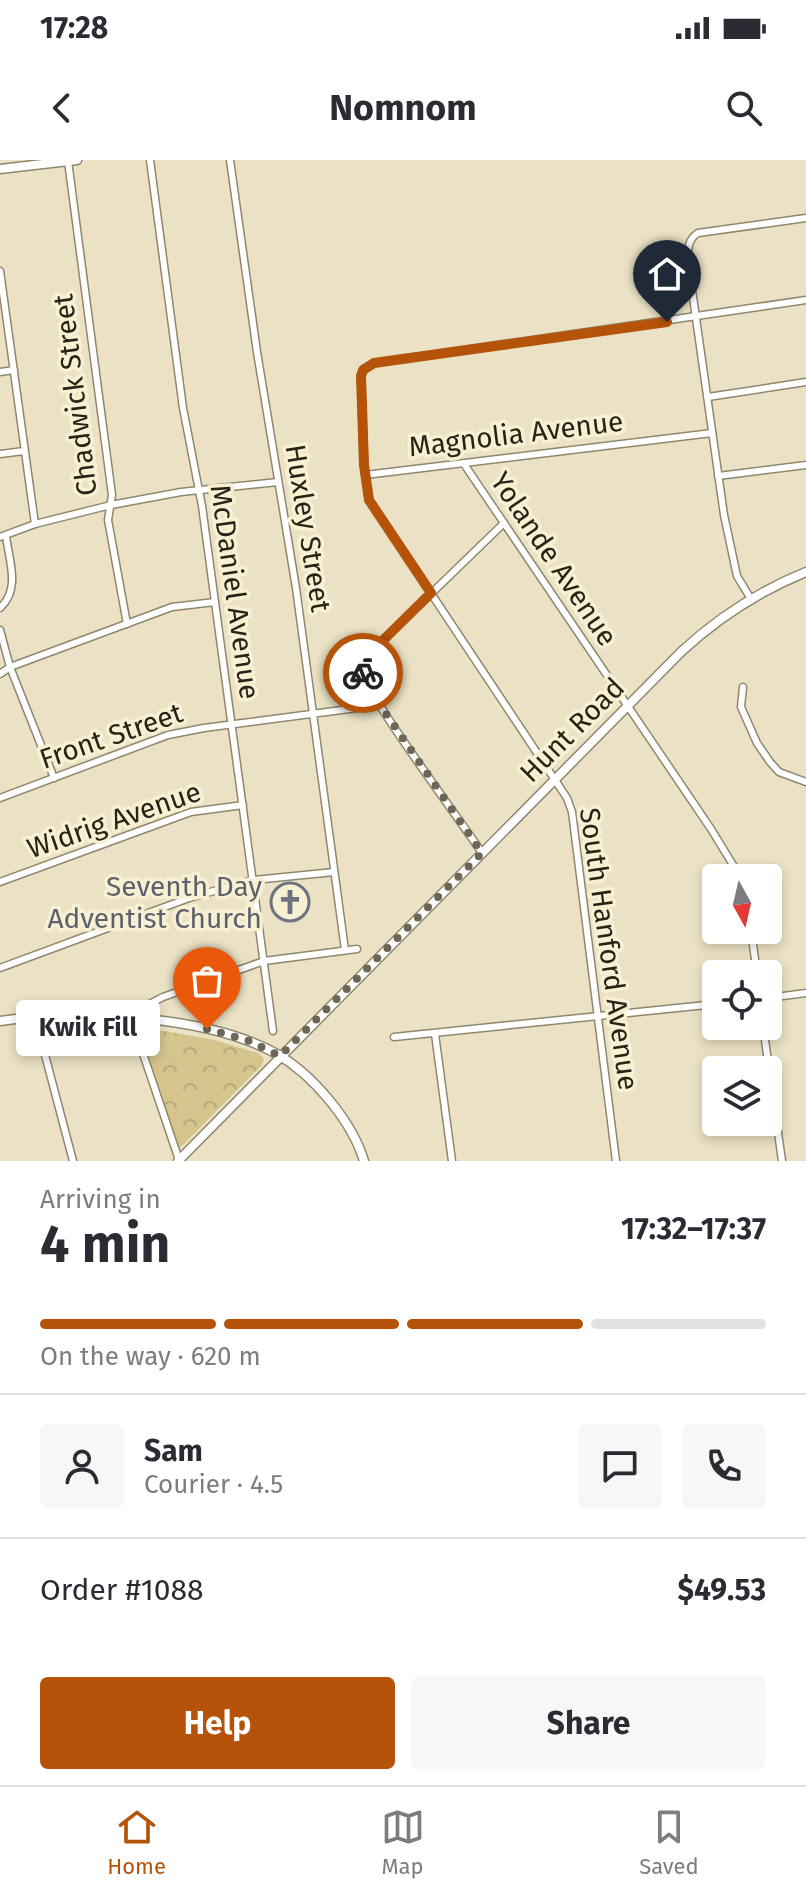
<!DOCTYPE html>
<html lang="en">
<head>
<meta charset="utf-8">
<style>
  :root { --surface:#fff; --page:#f7f7f7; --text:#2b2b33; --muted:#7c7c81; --line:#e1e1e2; --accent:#b45309 }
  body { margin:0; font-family:"Fira Sans",sans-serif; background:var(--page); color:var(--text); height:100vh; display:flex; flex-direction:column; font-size:30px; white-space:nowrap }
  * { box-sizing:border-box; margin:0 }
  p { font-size:26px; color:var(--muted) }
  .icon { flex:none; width:44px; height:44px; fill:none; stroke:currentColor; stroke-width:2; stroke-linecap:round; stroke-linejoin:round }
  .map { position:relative; height:1001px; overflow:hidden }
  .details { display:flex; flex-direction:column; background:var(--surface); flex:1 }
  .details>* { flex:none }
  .needle { width:52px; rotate:172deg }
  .controls { position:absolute; left:702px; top:704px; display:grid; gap:16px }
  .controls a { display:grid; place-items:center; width:80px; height:80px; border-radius:8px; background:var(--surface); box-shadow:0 4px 12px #0003; font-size:40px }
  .pin { position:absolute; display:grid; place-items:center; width:68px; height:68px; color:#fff; margin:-82px -34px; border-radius:50% 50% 50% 0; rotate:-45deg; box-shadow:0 0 8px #0007 }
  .pin .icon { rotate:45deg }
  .courier { position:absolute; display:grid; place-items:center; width:80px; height:80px; margin:-40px; border:6px solid #b45309; border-radius:50%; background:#fff; color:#222; box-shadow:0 2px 10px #0007 }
  .bubble { position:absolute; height:56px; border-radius:8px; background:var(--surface); box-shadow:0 4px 12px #0003; font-size:26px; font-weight:700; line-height:56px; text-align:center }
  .summary em { font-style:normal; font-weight:700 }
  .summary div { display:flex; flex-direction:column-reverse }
  .summary { display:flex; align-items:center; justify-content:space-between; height:136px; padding:0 40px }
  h1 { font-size:52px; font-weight:700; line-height:60px }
  .bar { display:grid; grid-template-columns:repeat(4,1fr); gap:12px 8px; align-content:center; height:96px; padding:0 40px }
  .bar i { height:10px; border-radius:6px; background:var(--line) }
  .bar .selected { background:var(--accent) }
  .bar p { grid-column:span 4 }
  .line { display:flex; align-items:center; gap:20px; padding:0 40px; border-top:2px solid var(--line) }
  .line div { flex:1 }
  .round { display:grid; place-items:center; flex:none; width:84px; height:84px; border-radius:8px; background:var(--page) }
  .button { display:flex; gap:16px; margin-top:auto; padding:16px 40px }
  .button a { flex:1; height:92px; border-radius:8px; background:var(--accent); color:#fff; font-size:32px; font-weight:700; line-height:92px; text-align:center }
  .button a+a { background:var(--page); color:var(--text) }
  .status { display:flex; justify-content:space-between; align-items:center; height:56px; padding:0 40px; background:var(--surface); direction:ltr }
  .status svg { height:22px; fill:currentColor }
  header { display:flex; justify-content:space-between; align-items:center; height:104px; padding:0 40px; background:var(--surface); font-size:36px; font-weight:700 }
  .menu { display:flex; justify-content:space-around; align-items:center; height:112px; border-top:2px solid var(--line); background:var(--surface); font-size:22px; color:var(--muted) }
  .menu a { display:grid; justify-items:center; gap:4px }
  .menu .selected { color:var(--accent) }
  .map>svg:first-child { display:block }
  .park { fill:url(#park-crowns) }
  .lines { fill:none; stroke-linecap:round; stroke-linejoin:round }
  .street-casing { stroke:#8f876d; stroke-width:9 }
  .secondary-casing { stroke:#8f876d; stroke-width:11 }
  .street { stroke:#fff; stroke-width:6 }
  .secondary { stroke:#fff; stroke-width:8 }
  .done { stroke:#6b6655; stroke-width:8; stroke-dasharray:0 14.4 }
  .route { stroke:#b45309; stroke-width:10 }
  .labels { text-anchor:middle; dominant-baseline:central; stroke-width:7; stroke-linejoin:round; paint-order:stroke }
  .street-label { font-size:28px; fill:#262318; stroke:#f8f0d2 }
  .worship-label { font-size:28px; fill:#5b616d; stroke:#f8f0d2; text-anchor:end }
</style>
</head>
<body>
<div class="status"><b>17:28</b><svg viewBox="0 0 49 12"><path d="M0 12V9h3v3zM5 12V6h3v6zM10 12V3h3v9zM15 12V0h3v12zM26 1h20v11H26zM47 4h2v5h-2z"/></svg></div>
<header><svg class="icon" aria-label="back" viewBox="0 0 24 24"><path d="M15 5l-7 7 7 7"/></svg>Nomnom<svg class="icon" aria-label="search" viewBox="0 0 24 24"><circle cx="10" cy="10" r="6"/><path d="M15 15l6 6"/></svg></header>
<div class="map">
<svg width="806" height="1001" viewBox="0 0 806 1001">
  <defs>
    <pattern id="park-crowns" width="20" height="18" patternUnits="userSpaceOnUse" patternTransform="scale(2)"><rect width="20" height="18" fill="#d5c58d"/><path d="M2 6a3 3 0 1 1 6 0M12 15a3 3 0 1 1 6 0" fill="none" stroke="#b7a979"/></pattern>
  </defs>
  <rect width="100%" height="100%" fill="#ebe2c5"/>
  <polygon class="park" points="146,868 211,879 258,893 264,899 262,905 179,989 140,876 140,872"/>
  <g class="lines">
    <defs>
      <g id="street">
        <polyline points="150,0 183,248 202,346 273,871"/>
        <polyline points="230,0 257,192 296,428 345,790"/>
        <polyline points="68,1 112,335 108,360 127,464"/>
        <polyline points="0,111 35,364"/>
        <polyline points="0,212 14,210"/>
        <polyline points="708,237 806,222"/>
        <polyline points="0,294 24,291"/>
        <polyline points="464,304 711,669 741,718"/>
        <polyline points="365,315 712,273"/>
        <polyline points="718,316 806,305"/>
        <polyline points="0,377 35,364 111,345 181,332 278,322"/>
        <path d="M 751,439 L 737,416 L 724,355 L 688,102 C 688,90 687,80 698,73 L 806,58"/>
        <path d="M 0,448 C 21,429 9,401 6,376"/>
        <polyline points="0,470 10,507 54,618"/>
        <polyline points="0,514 10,507 172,447 215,442"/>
        <polyline points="743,527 741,547 757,583 770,602 779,612 806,622"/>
        <polyline points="0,638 168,575 204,568 380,545"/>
        <path d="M 482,693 C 464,665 363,531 362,510 C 362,501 368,496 374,489 L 504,363"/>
        <polyline points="0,722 191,652 243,645"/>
        <polyline points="751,770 757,814"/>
        <polyline points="0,808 189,738 253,720 334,712"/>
        <polyline points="768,838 806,833"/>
        <polyline points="35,857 73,1001"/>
        <polyline points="763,866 782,1001"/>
        <polyline points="435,874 452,1001"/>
        <polyline points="394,877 716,844"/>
        <polyline points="179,1000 136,873 140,849 163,837 264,801 357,789"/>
        <polyline points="616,1001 572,652 567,638 369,340 364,305 361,216 363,210 374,203 806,140"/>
      </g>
      <g id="secondary">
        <polyline points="0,9 77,0"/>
        <path d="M 0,861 C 78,849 207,855 277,894 C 313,915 352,961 364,1001"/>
        <path d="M 178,1001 L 682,491 C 719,457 759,431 806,412"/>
      </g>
    </defs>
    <use href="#street" class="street-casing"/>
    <use href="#secondary" class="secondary-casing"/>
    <use href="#street" class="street"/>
    <use href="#secondary" class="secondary"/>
  </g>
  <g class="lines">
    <polyline class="done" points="207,869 247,880 280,896 482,693 380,545 363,513"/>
    <polyline class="route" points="363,513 364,499 431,433 369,340 364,305 361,216 363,210 374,203 667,162"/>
  </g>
  <defs>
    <symbol id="church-ring" viewBox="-11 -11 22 22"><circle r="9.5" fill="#f8f0d2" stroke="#6b7280" stroke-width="1.5"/><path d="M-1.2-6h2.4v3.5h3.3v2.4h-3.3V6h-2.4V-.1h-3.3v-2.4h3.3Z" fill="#6b7280"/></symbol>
  </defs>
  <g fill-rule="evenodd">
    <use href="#church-ring" x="268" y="720" width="44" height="44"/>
  </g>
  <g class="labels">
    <g class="street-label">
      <text transform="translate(75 235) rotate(-97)">Chadwick Street</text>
      <text transform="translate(516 274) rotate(-7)">Magnolia Avenue</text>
      <text transform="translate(308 368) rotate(81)">Huxley Street</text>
      <text transform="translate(554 399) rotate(56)">Yolande Avenue</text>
      <text transform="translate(235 432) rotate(82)">McDaniel Avenue</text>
      <text transform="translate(572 570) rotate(-45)">Hunt Road</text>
      <text transform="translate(111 576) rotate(-19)">Front Street</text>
      <text transform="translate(114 660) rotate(-19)">Widrig Avenue</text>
      <text transform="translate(609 789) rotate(82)">South Hanford Avenue</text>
    </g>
    <g class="worship-label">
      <text x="262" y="726">Seventh Day<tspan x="262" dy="32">Adventist Church</tspan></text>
    </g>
  </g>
</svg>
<div class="controls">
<a><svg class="needle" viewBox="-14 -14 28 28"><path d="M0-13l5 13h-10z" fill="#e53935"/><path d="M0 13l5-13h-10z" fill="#7c7c81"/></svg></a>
<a><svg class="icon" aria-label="locate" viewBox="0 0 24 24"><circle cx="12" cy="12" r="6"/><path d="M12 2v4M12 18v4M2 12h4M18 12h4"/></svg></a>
<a><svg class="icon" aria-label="layers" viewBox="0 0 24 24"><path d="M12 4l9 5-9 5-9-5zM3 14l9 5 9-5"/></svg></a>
</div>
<div class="pin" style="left:207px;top:869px;background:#ea580c"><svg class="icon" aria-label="bag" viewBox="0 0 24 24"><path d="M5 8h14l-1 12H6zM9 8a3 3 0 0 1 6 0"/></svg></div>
<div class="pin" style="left:667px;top:162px;background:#1f2937"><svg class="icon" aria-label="home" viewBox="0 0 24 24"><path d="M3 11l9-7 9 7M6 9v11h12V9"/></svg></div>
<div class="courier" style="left:363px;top:513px"><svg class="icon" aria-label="bike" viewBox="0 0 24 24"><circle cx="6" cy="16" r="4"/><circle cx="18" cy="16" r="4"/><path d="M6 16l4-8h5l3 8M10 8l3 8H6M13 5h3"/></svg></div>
<div class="bubble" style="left:16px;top:840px;width:144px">Kwik Fill</div>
</div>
<section class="details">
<div class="summary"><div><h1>4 min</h1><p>Arriving in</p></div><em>17:32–17:37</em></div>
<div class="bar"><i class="selected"></i><i class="selected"></i><i class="selected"></i><i></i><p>On the way · 620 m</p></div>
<div class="line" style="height:144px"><a class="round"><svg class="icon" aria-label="person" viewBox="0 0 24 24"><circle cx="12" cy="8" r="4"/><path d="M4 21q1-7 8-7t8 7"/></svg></a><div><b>Sam</b><p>Courier · 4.5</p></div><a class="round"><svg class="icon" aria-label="chat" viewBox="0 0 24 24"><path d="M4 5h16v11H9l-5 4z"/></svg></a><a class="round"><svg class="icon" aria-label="phone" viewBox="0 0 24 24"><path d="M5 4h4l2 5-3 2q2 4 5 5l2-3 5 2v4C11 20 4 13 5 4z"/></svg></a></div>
<div class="line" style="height:104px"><div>Order #1088</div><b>$49.53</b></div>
<div class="button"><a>Help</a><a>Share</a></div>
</section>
<nav class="menu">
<a class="selected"><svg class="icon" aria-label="home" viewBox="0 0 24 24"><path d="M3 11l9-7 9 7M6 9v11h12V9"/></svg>Home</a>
<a><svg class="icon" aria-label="map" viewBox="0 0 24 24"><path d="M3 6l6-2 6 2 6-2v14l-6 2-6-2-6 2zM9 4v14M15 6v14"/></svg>Map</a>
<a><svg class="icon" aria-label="saved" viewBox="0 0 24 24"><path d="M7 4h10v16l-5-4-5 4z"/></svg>Saved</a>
</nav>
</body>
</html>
